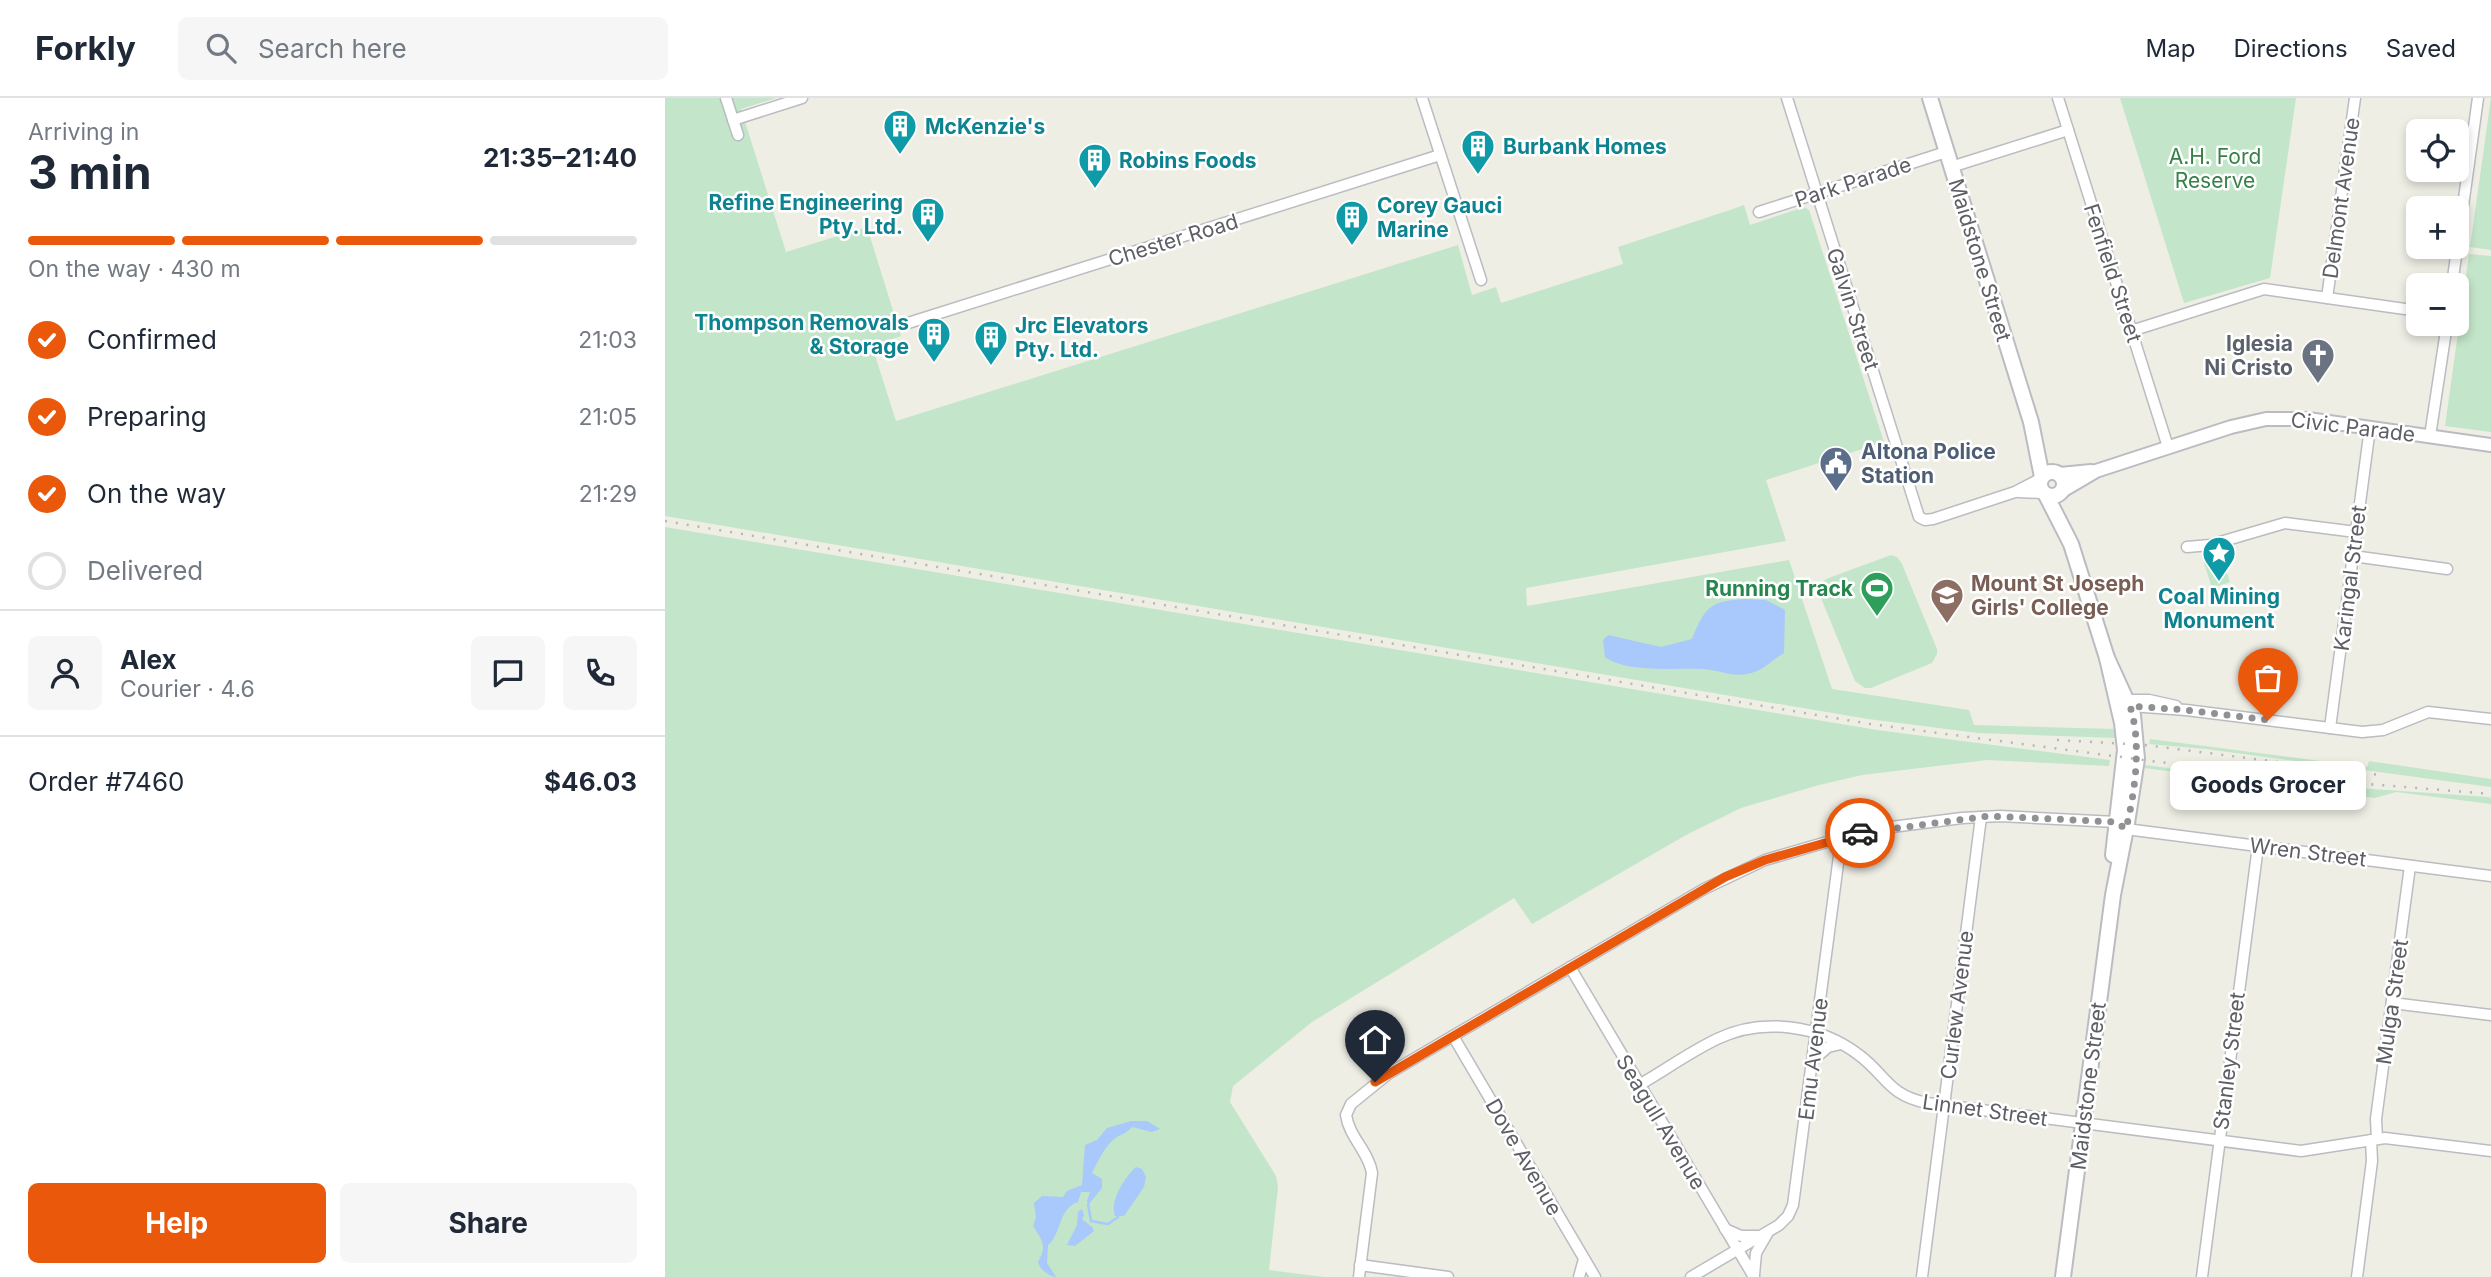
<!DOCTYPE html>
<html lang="en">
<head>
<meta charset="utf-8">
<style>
  :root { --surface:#fff; --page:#f6f6f7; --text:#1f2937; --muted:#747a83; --line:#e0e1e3; --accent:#ea580c }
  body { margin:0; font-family:Inter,sans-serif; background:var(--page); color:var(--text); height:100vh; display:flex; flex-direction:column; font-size:26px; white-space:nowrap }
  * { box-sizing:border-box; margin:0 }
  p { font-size:23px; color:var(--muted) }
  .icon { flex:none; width:38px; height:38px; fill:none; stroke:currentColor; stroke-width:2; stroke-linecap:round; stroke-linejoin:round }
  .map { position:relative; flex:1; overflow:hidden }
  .panel { display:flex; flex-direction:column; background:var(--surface); width:665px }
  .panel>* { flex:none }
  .buttons { position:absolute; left:1741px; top:21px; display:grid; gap:14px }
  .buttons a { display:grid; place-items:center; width:63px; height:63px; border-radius:10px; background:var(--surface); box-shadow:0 4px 10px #0003; font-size:35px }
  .pin { position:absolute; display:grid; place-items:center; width:60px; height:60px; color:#fff; margin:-72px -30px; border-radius:50% 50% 50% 0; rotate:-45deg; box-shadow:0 0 7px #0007 }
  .pin .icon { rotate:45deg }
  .courier { position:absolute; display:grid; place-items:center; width:70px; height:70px; margin:-35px; border:5px solid #ea580c; border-radius:50%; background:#fff; color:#222; box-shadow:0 2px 9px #0007 }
  .bubble { position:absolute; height:49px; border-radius:10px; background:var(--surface); box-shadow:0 4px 10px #0003; font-size:23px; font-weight:700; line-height:49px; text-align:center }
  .overview em { font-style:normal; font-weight:700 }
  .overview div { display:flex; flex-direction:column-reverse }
  .overview { display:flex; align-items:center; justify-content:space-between; height:119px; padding:0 28px }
  h1 { font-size:46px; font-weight:700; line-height:52px }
  .bar { display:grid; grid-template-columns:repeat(4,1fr); gap:10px 7px; align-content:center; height:84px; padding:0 28px }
  .bar i { height:9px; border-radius:5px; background:var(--line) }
  .bar .on { background:var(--accent) }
  .bar p { grid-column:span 4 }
  .line { display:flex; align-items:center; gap:18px; padding:0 28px; border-top:2px solid var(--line) }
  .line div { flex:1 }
  .round { display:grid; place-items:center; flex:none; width:74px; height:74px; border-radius:10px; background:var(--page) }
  ol { padding:0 28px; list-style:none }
  li { display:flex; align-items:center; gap:21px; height:77px }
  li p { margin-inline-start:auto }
  li .icon { padding:7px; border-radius:50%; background:var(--accent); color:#fff; stroke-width:4 }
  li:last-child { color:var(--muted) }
  li i { width:38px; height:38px; border:4px solid var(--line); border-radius:50% }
  .button { display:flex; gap:14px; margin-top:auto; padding:14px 28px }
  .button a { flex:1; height:80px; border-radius:10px; background:var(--accent); color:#fff; font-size:28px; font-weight:700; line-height:80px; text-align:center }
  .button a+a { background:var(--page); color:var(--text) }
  header { display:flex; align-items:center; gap:42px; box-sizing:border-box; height:98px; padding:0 35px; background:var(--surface); border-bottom:2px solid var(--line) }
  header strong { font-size:33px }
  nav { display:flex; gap:38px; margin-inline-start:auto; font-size:24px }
  .search { width:490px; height:63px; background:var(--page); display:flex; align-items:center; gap:18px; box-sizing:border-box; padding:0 24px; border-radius:10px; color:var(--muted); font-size:26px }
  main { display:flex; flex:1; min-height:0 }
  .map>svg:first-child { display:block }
  .green { fill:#c3e5c9 }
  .water { fill:#a9c8fb }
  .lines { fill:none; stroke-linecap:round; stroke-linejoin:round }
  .stream { stroke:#a9c8fb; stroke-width:2.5 }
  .minor-casing { stroke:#babcc1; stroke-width:13 }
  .tertiary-casing { stroke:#babcc1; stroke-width:16 }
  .secondary-casing { stroke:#bbbcc2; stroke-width:18 }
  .minor { stroke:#fff; stroke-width:10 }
  .tertiary { stroke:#fff; stroke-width:12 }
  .secondary { stroke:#fff; stroke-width:14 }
  .rail { stroke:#b6b6b7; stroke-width:2.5; stroke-dasharray:2 9; stroke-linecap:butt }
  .done { stroke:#909192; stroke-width:7; stroke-dasharray:0 12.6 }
  .route { stroke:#ea580c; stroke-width:9 }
  .labels { text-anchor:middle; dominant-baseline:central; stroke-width:5; stroke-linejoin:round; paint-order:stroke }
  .culture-label { font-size:21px; font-weight:bold; fill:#0d838f; stroke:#fff; text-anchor:start }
  .park-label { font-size:21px; fill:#388149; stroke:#fff }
  .street-label { font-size:21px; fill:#5d5f65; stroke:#fff }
  .worship-label { font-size:21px; font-weight:bold; fill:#5b616d; stroke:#fff; text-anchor:end }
  .service-label { font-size:21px; font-weight:bold; fill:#4e5e75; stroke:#fff; text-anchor:start }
  .education-label { font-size:21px; font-weight:bold; fill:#785e54; stroke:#fff; text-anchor:start }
  .leisure-label { font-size:21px; font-weight:bold; fill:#27864d; stroke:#fff; text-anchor:end }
</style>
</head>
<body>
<header>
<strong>Forkly</strong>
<div class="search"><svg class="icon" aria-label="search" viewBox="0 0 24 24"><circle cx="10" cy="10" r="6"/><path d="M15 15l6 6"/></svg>Search here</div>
<nav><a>Map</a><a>Directions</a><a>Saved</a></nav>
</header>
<main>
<section class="panel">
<div class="overview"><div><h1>3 min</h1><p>Arriving in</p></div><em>21:35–21:40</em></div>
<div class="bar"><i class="on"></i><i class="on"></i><i class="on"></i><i></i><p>On the way · 430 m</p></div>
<ol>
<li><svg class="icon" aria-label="check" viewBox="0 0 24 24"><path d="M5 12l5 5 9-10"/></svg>Confirmed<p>21:03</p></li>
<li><svg class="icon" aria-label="check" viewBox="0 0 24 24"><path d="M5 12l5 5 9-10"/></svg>Preparing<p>21:05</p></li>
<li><svg class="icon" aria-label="check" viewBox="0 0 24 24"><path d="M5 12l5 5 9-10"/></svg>On the way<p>21:29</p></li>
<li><i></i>Delivered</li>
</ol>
<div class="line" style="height:126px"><a class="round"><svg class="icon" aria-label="person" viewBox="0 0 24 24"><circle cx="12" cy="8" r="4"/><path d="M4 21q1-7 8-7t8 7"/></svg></a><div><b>Alex</b><p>Courier · 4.6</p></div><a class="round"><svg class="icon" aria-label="chat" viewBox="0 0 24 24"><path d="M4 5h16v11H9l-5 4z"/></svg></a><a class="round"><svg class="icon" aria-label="phone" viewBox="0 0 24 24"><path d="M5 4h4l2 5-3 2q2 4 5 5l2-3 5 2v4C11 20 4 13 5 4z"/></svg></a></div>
<div class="line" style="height:91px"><div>Order #7460</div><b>$46.03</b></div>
<div class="button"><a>Help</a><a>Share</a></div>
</section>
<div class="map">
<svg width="1826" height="1179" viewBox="0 0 1826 1179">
  <rect width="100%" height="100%" fill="#efeee5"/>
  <g class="green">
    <polygon points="0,0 111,0 76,11 121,154 202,129 236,238 207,248 231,323 793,147 807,197 831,189 836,205 958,166 953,149 1068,111 1079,107 1085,127 1139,109 1144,112 1219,344 1101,382 1121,443 861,490 862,508 1124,462 1167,591 1304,612 1309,627 1451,631 1451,640 1313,635 1203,621 0,418"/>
    <polygon points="1455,0 1631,0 1605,180 1519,205"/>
    <polygon points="1826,0 1826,152 1805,149"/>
    <polygon points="1804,156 1826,158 1826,334 1780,328"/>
    <polygon points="0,429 1212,632 1445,662 1444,668 1322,662 1197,677 1154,687 1076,710 1021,737 867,826 849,800 647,924 568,988 565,1004 611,1078 613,1089 604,1172 659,1179 0,1179"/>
    <polygon points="1555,453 1565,484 1547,490 1537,459"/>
    <polygon points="1226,457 1232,459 1237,466 1272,551 1272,556 1267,565 1206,590 1200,590 1190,583 1156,500 1155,487 1161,481"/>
    <polygon points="1485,641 1702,669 1704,663 1826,681 1826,689 1541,651 1484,646"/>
    <polygon points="1480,667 1620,685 1823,699 1826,700 1826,706 1731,694 1710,700 1479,670"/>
  </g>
  <g class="water">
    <path d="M 1080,501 L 1101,502 L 1120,512 L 1119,555 C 1110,560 1100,570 1092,573 C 1070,582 1057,572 1037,571 C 1010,570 961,575 940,559 L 938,542 L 943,537 L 996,549 L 1027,541 C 1040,509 1045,503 1080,501 Z"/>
    <path d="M 466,1023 L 482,1023 L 495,1031 L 487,1034 L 467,1029 C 460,1037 455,1036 449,1041 C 439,1050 433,1063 427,1075 L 437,1081 L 437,1090 L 424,1106 L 422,1103 L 425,1094 L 416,1094 L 413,1104 C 393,1110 396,1138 383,1147 L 382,1165 L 391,1179 C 384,1178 375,1172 373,1164 C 382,1149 378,1143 368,1128 L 371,1119 L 369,1105 L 377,1098 L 398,1099 L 402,1093 L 417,1087 L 420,1047 L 432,1042 L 442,1030 Z"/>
    <path d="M 471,1069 L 477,1071 L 481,1079 L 479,1089 L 459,1118 L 450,1118 C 444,1103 460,1079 471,1069 Z"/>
    <polygon points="417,1111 419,1117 417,1121 427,1129 429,1133 410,1148 402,1147 412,1127 413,1114"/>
  </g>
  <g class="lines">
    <polyline class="stream" points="423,1106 426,1123 443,1126 453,1119"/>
    <defs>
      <g id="minor">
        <polyline points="61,0 73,37"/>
        <polyline points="757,0 816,182"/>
        <polyline points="1122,0 1254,419 1260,422 1268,421 1350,394 1375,381"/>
        <polyline points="1393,0 1503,349"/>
        <polyline points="68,22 137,0"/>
        <polyline points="1286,69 1403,32"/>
        <polyline points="1094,114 1281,54"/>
        <polyline points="1787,187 1813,0"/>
        <polyline points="1662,200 1690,0"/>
        <polyline points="240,226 775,57"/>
        <polyline points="1466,233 1599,191 1754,213"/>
        <polyline points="1765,338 1782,226"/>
        <polyline points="1354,394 1378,395"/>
        <polyline points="1522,449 1545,447 1620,425 1691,434"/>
        <polyline points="1688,458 1782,471"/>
        <polyline points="1462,602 1484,602 1511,608"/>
        <polyline points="1465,608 1521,612 1697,634 1718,632 1763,614 1826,621"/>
        <polyline points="1665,630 1705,330"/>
        <polyline points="1461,731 1826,778"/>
        <polyline points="905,869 1089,1179"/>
        <polyline points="1727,905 1826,917"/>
        <polyline points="788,938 930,1179"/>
        <polyline points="1148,962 1163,949 1176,946"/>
        <path d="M 974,987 C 1000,972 1025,954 1052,941 C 1097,919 1155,927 1194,957 C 1222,978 1223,997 1262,1005 L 1636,1053 L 1720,1040 L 1826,1053"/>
        <polyline points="1712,1041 1711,1021 1745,768"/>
        <polyline points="1060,1131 1076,1138 1092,1138"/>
        <polyline points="695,1167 783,1179"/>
        <polyline points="1089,1177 1091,1155 1102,1136"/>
        <path d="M 694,1179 L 707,1075 C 704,1054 684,1039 681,1017 L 686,1006 L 723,976 L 1039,791 L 1100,762 L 1203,732 L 1297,720 L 1335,718 L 1451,724"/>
        <polyline points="914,1179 919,1161"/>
        <polyline points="1026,1179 1114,1127 1123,1118 1128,1107 1174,758 1173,741"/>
        <polyline points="1257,1179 1316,719"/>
        <polyline points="1537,1179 1593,748"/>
        <polyline points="1692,1179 1707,1063 1706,1042"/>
      </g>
      <g id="tertiary">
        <polyline points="1395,376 1426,373"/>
        <polyline points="1397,393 1431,373 1566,329 1601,321 1643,321 1826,347"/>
      </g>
      <g id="secondary">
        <polyline points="1265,0 1366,324 1377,379"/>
        <circle cx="1387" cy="386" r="12"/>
        <polyline points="1381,397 1406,446 1442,560 1457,625 1460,652 1448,757"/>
        <polyline points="1398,1179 1448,797 1462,725 1472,661 1468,617 1442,560"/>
      </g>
    </defs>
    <use href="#minor" class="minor-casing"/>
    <use href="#tertiary" class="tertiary-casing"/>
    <use href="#secondary" class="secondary-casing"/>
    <use href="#minor" class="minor"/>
    <use href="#tertiary" class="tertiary"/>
    <use href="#secondary" class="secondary"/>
    <g class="rail">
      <polyline points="0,423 1205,626 1593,677 1826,696"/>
      <polyline points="1392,642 1480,647 1715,677"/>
    </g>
  </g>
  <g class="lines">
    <path class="done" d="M 1195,735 L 1324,718 L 1451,724 L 1461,731 C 1470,694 1477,645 1465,608 L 1521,612 L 1603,622"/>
    <polyline class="route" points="710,984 1060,779 1100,762 1195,735"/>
  </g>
  <defs>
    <symbol id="building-pin" viewBox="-11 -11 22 30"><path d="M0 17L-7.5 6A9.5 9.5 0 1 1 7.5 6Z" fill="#0f9aa8" stroke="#fff"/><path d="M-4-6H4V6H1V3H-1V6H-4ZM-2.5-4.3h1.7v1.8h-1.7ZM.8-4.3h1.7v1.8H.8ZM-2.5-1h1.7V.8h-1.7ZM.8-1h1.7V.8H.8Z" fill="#fff"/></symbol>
    <symbol id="church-pin" viewBox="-11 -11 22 30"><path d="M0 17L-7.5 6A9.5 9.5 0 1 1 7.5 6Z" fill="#6b7280" stroke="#fff"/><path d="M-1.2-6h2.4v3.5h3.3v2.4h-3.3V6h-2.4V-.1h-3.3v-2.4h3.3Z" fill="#fff"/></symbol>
    <symbol id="civic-pin" viewBox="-11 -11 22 30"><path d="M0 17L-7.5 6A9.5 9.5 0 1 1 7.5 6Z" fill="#5c6f8a" stroke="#fff"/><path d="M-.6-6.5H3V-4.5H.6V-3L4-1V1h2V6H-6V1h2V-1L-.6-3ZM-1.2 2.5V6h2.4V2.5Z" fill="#fff"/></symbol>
    <symbol id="sight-pin" viewBox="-11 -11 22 30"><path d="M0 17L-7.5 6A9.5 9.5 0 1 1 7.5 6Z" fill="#0f9aa8" stroke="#fff"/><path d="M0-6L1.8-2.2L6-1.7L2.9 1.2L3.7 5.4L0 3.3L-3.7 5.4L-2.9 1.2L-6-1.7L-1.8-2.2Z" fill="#fff"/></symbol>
    <symbol id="stadium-pin" viewBox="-11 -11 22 30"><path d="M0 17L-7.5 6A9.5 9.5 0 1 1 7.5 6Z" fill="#2e9e5b" stroke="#fff"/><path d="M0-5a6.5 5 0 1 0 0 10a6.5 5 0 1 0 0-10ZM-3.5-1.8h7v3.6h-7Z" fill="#fff"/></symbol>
    <symbol id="school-pin" viewBox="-11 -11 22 30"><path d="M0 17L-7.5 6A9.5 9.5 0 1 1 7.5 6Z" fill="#8d6e63" stroke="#fff"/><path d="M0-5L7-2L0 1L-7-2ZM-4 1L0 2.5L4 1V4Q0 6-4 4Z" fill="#fff"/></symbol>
  </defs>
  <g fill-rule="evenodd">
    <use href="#building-pin" x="216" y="9" width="38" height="52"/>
    <use href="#building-pin" x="794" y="29" width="38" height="52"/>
    <use href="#building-pin" x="411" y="43" width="38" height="52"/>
    <use href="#building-pin" x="244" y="97" width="38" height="52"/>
    <use href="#building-pin" x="668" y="100" width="38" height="52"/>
    <use href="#building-pin" x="250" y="217" width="38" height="52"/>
    <use href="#building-pin" x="307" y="220" width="38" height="52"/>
    <use href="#church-pin" x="1634" y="238" width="38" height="52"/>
    <use href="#civic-pin" x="1152" y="346" width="38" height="52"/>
    <use href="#sight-pin" x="1535" y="436" width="38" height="52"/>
    <use href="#stadium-pin" x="1193" y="471" width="38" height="52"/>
    <use href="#school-pin" x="1263" y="478" width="38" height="52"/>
  </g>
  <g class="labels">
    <g class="culture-label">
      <text x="260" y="28">McKenzie's</text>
      <text x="838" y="48">Burbank Homes</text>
      <text x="454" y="62">Robins Foods</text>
      <text x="238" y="104" text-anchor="end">Refine Engineering<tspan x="238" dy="24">Pty. Ltd.</tspan></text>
      <text x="712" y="107">Corey Gauci<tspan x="712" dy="24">Marine</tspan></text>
      <text x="244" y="224" text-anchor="end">Thompson Removals<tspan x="244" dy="24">&amp; Storage</tspan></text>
      <text x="350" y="227">Jrc Elevators<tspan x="350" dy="24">Pty. Ltd.</tspan></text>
      <text x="1554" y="498" text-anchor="middle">Coal Mining<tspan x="1554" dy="24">Monument</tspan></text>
    </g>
    <g class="park-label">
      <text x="1550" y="58">A.H. Ford<tspan x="1550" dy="24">Reserve</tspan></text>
    </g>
    <g class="street-label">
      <text transform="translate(1188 84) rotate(-18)">Park Parade</text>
      <text transform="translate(1676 100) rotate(-82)">Delmont Avenue</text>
      <text transform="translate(508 142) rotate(-17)">Chester Road</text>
      <text transform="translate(1315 162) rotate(73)">Maidstone Street</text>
      <text transform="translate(1448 175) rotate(72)">Fenfield Street</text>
      <text transform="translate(1188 211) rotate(72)">Galvin Street</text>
      <text transform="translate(1688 329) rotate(7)">Civic Parade</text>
      <text transform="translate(1685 480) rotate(-83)">Karingal Street</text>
      <text transform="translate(1643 754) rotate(7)">Wren Street</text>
      <text transform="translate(1727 904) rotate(-82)">Mulga Street</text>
      <text transform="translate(1292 907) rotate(-83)">Curlew Avenue</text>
      <text transform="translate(1148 961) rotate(-83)">Emu Avenue</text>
      <text transform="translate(1564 963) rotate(-83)">Stanley Street</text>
      <text transform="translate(1423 988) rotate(-83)">Maidstone Street</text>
      <text transform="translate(1320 1012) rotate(8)">Linnet Street</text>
      <text transform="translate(996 1024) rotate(59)">Seagull Avenue</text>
      <text transform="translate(859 1059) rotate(60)">Dove Avenue</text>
    </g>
    <g class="worship-label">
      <text x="1628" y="245">Iglesia<tspan x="1628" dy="24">Ni Cristo</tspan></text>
    </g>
    <g class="service-label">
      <text x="1196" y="353">Altona Police<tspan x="1196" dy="24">Station</tspan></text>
    </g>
    <g class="education-label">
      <text x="1306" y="485">Mount St Joseph<tspan x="1306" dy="24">Girls' College</tspan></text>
    </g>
    <g class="leisure-label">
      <text x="1188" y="490">Running Track</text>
    </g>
  </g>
</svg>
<div class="buttons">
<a><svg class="icon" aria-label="locate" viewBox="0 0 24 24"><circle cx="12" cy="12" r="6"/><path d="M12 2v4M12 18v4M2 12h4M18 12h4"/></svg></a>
<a>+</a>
<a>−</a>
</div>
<div class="pin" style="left:1603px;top:622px;background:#ea580c"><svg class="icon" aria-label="bag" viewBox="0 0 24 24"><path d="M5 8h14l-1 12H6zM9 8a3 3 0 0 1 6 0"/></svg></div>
<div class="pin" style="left:710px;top:984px;background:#1f2937"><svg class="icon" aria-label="home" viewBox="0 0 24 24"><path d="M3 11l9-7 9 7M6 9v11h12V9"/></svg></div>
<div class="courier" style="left:1195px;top:735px"><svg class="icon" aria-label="car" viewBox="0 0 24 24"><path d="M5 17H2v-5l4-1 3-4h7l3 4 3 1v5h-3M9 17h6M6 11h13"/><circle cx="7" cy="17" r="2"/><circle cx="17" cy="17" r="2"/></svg></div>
<div class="bubble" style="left:1505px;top:663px;width:196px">Goods Grocer</div>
</div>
</main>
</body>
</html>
